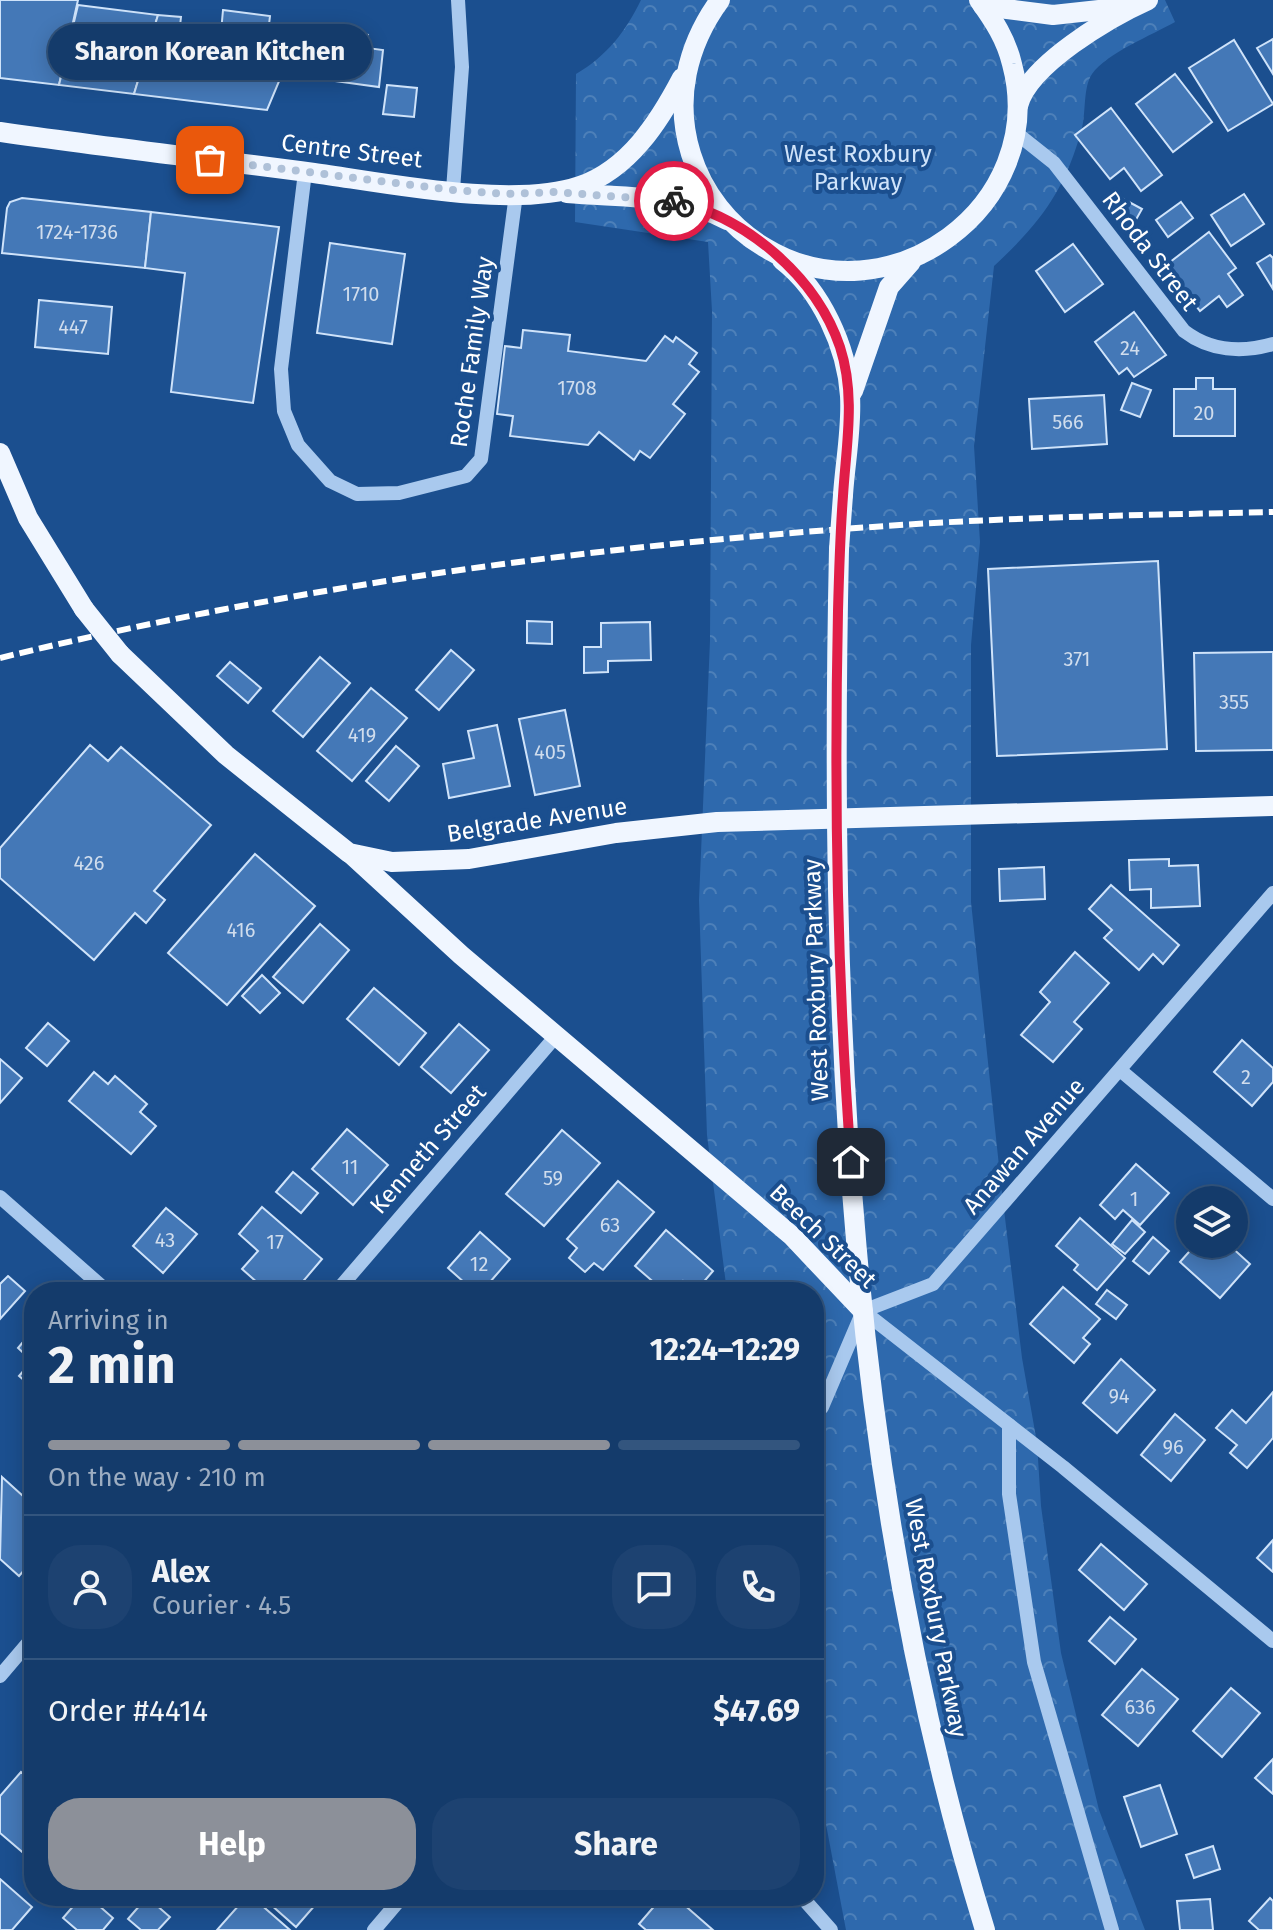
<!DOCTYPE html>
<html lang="en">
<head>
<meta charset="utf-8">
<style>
  :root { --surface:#143b6b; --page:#1d4271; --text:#f1f3f6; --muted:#9dadc1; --line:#33557e; --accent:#8c9099 }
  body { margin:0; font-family:"Fira Sans",sans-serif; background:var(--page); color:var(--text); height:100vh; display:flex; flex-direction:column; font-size:30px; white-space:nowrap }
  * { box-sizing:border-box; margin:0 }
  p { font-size:26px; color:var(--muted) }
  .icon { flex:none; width:44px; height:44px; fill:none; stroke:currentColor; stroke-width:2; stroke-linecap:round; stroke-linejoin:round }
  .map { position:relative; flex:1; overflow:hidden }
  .panel { position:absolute; left:24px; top:1282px; width:800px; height:624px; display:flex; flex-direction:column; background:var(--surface); border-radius:32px; box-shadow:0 4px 20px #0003,0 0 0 2px var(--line) }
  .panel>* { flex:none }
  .fabs { position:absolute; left:1176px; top:1186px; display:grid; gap:16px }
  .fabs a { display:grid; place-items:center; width:72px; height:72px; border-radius:50%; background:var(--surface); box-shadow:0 4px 20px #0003,0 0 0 2px var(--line); font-size:40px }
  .pin { position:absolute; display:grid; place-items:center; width:68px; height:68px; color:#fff; margin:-34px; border-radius:16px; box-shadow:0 4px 12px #0006 }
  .courier { position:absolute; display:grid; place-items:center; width:80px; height:80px; margin:-40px; border:6px solid #e11d48; border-radius:50%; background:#fff; color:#222; box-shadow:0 2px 10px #0007 }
  .bubble { position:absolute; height:56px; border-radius:28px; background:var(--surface); box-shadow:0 4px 20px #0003,0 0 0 2px var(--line); font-size:26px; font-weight:700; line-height:56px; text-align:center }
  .headline em { font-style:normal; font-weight:700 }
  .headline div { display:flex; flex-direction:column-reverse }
  .headline { display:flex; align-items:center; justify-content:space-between; height:136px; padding:0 24px }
  h1 { font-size:52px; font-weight:700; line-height:60px }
  .bar { display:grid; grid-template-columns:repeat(4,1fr); gap:12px 8px; align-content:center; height:96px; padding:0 24px }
  .bar i { height:10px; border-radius:6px; background:var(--line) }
  .bar .selected { background:var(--accent) }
  .bar p { grid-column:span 4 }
  .line { display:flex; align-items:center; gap:20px; padding:0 24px; border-top:2px solid var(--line) }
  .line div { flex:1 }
  .round { display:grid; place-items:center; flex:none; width:84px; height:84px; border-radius:32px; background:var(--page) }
  .button { display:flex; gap:16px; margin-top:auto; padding:16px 24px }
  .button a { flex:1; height:92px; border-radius:32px; background:var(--accent); color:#fff; font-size:32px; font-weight:700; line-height:92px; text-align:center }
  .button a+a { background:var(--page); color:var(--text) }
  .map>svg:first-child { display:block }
  .forest { fill:url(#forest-crowns) }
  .building { fill:#4478b7; stroke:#cfe3fa; stroke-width:2 }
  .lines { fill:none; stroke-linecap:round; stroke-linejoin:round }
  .minor { stroke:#a9c9ee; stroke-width:14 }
  .major { stroke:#f0f6ff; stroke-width:20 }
  .rail { stroke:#fff; stroke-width:6; stroke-dasharray:14 6; stroke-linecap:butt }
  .major-bridge { stroke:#f0f6ff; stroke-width:20 }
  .done { stroke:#afc1d8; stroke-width:8; stroke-dasharray:0 14.4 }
  .route { stroke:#e11d48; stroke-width:10 }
  .labels { text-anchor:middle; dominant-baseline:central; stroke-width:8; stroke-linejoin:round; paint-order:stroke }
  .number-label { font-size:20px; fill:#d0dded }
  .street-label { font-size:24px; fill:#fff; stroke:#1b4f8f }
  .park-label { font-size:24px; fill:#cfe3fa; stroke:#1b4f8f }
</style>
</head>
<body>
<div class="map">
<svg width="1273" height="1930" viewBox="0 0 1273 1930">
  <defs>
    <pattern id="forest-crowns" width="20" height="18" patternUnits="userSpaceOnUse" patternTransform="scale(2)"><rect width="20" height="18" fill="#2e69ad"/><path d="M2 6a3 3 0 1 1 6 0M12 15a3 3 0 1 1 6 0" fill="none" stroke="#4d80b9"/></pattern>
  </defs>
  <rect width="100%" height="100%" fill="#1b4f8f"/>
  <path class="forest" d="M 641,0 L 1165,0 L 1175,22 C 1152,35 1107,53 1092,74 C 1083,87 1086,113 1082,128 C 1065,191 1040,223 994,266 L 974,446 L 980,542 L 971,645 L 971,902 L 1001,1185 L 1022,1358 L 1037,1443 L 1041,1506 L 1061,1653 L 1099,1810 L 1145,1930 L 846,1930 L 814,1761 L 814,1292 L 727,1292 L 707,1135 L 699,900 L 710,641 L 712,311 L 708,242 L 575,222 L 576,74 C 607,56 626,31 641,0 Z"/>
  <g class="building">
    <polygon points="0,0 78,0 59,85 0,78"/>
    <polygon points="78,5 158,15 134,94 59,85"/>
    <polygon points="223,10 270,16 268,33 298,36 267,110 134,94 158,15 181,17 180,26 221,32"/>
    <polygon points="333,31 368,35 367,48 383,50 379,87 327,80"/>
    <polygon points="1273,39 1273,74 1257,48"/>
    <polygon points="1234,40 1273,104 1228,131 1189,68"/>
    <polygon points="1175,74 1212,122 1173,152 1136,104"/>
    <polygon points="387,85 417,88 414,117 383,114"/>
    <polygon points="1111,108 1162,175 1141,191 1124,168 1110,179 1075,135"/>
    <polygon points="1244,194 1264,224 1231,246 1211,215"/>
    <polygon points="1116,195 1142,209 1133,225 1107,211"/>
    <polygon points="22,198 151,212 145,268 2,253 7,208 10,202"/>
    <polygon points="1181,202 1193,218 1168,237 1156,220"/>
    <polygon points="151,212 279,227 253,403 171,392 185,273 145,268"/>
    <polygon points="1209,232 1236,268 1228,274 1243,295 1227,307 1219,296 1200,311 1165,266"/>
    <polygon points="330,243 405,254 392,344 317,333"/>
    <polygon points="1073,244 1103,284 1065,312 1036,271"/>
    <polygon points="1270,255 1273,258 1273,289 1257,263"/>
    <polygon points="39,300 112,307 108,354 35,347"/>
    <polygon points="1134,312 1166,355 1134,377 1127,368 1119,374 1095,342"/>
    <polygon points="523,330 570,335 568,351 646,361 665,336 673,342 676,337 697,353 689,364 699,372 673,404 685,414 650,458 640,451 634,460 599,432 588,445 510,436 513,416 497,414 505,346 521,348"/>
    <polygon points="1196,378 1213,378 1213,389 1235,389 1235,436 1174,436 1174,389 1196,389"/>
    <polygon points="1132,383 1151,390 1140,417 1121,410"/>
    <polygon points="1104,395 1107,444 1032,449 1029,399"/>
    <polygon points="1158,561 1167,749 997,756 988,569"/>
    <polygon points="527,621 552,622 552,644 527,643"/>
    <polygon points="650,622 651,660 608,661 608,672 584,673 584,647 601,647 601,623"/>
    <polygon points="451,650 474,670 439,710 416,690"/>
    <polygon points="1273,652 1273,750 1196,751 1194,653"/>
    <polygon points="320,657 350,683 303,737 273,711"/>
    <polygon points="230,662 261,688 248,703 217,676"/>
    <polygon points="371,688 407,718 352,781 317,751"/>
    <polygon points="565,710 580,786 535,795 519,719"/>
    <polygon points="497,725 510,786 449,798 443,764 474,758 468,731"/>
    <polygon points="90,745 108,761 121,747 211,825 154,891 165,900 146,923 135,913 94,960 0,878 0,848"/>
    <polygon points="396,746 419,766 389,801 366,781"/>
    <polygon points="255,854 315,906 227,1005 168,953"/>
    <polygon points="1169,859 1169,866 1198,865 1200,906 1151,908 1151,889 1130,890 1129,860"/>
    <polygon points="1044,867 1045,899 1000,901 999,869"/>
    <polygon points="1111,885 1179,945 1163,964 1153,954 1139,970 1104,938 1112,930 1089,909"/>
    <polygon points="320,924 349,950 303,1003 273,977"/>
    <polygon points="1075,952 1109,983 1074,1022 1082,1029 1053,1062 1021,1035 1050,1002 1040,992"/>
    <polygon points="262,975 280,993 260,1013 242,996"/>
    <polygon points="374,988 426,1033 399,1065 347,1019"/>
    <polygon points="48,1023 69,1041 47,1066 26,1048"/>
    <polygon points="459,1024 489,1050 451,1093 421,1067"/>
    <polygon points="1242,1040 1273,1068 1273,1082 1252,1106 1214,1072"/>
    <polygon points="0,1059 22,1078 0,1103"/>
    <polygon points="94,1072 108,1084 115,1076 147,1104 140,1112 156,1126 131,1154 69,1101"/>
    <polygon points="347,1129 388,1165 353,1205 312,1169"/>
    <polygon points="562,1130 600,1163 544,1226 506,1194"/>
    <polygon points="1136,1164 1169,1193 1140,1225 1123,1210 1115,1219 1100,1205"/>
    <polygon points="293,1172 318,1193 301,1213 276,1192"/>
    <polygon points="618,1181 654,1212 603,1270 594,1263 585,1272 569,1258 577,1248 567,1239"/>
    <polygon points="262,1207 322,1259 294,1292 268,1292 242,1269 258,1251 239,1234"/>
    <polygon points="166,1208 197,1234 163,1273 133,1246"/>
    <polygon points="1080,1218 1125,1258 1097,1290 1074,1270 1078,1265 1056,1246"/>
    <polygon points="1132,1220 1145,1232 1125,1254 1112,1244"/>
    <polygon points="666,1230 713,1271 695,1292 683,1281 674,1292 665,1292 635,1266"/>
    <polygon points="480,1232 510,1259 490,1282 502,1292 475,1292 448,1268"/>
    <polygon points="1153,1237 1169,1251 1149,1274 1133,1261"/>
    <polygon points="1196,1244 1228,1244 1250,1264 1220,1298 1180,1262"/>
    <polygon points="8,1276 25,1291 0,1319 0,1284"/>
    <polygon points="1063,1287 1100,1319 1083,1338 1090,1344 1074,1363 1030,1324"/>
    <polygon points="1107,1290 1127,1305 1116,1319 1096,1304"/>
    <polygon points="34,1329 34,1389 19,1376 32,1361 18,1348"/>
    <polygon points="1121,1359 1155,1390 1117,1433 1083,1403"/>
    <polygon points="1273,1392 1273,1438 1247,1468 1230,1453 1237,1445 1216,1428 1232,1410 1246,1423"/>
    <polygon points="1175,1414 1205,1440 1171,1481 1141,1455"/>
    <polygon points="2,1477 34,1506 34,1559 19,1576 0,1559"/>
    <polygon points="1273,1540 1273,1572 1257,1558"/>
    <polygon points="1101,1544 1147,1584 1124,1610 1079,1570"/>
    <polygon points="1110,1617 1136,1639 1115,1664 1089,1641"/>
    <polygon points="1142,1669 1178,1699 1138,1746 1102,1715"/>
    <polygon points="1231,1688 1260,1713 1222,1757 1193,1731"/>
    <polygon points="1273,1759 1273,1794 1255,1778"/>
    <polygon points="21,1772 34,1783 34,1862 0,1833 0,1796"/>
    <polygon points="1160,1785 1177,1834 1141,1847 1124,1797"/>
    <polygon points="1213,1846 1220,1869 1194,1878 1186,1855"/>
    <polygon points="0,1879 32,1907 12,1930 0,1930"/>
    <polygon points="82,1896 88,1896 113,1918 103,1930 77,1930 63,1918"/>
    <polygon points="247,1896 251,1896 290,1930 217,1930"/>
    <polygon points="261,1896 323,1896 296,1927"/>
    <polygon points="663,1896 674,1896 713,1930 646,1930 639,1924"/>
    <polygon points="147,1897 170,1917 158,1930 141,1930 128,1919"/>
    <polygon points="1270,1898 1273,1901 1273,1930 1259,1930 1249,1921"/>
    <polygon points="1210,1899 1213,1930 1180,1930 1177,1901"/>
  </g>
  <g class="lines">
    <g class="minor">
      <path d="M 1015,132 L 1054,163 L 1184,331 C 1210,351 1242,353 1273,344"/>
      <polyline points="305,172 281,369 284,411 298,445 330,481 357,494 399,493 466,476 481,459 516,194"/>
      <polyline points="453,190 462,67 458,0"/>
      <polyline points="1120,1070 1273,1199"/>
      <polyline points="0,1197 108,1292"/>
      <polyline points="336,1292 556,1036"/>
      <polyline points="863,1311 1063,1467 1273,1641"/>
      <polyline points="814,1416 822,1407 863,1311 933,1284 1273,893"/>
      <polyline points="1009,1425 1009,1494 1034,1662 1112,1930"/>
      <polyline points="0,1676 34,1636"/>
      <polyline points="801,1896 831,1930"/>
      <polyline points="374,1930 403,1896"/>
    </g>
    <g class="major">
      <path d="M 720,0 C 687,45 674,100 691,154 C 703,193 729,226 764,247 C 888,323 1050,206 1012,64 C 1006,39 994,21 979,0"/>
      <polyline points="983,6 1053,15 1126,7"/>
      <path d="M 1018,106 C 1028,65 1110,17 1148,0"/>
      <path d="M 0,132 C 104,147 209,159 314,173 C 386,183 513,209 580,186 C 629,169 659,122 682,78"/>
      <path d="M 567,193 C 620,198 678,193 727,220"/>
      <path d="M 782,260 C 821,290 847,347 850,396 C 852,428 845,463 843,495"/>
      <polyline points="853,391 889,287 911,262"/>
      <polyline points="0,453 28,518 84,609"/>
      <path d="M 839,549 C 829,1012 847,1484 985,1930"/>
      <polyline points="120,654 226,755 349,853 392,862 469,859 616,833 717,822 1273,806"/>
      <polyline points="352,855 461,955 792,1236 863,1311"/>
    </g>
    <path class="rail" d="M 0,658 C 291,587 587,546 886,526 C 1015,517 1144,515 1273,512"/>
    <g class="major-bridge">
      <polyline points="839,549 843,495"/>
      <polyline points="84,609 120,654"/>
    </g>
  </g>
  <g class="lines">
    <polyline class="done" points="210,160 453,190 506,194 555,192 674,201"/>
    <path class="route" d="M 674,201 C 746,217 816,276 840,347 C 856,396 846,446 843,496 C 840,535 839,573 838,611 C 834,795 837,978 851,1162"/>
  </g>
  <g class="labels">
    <g class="number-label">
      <text x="77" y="232">1724-1736</text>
      <text x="361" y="294">1710</text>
      <text x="73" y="327">447</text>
      <text x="1130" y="348">24</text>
      <text x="577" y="388">1708</text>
      <text x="1204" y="413">20</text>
      <text x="1068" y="422">566</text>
      <text x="1077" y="659">371</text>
      <text x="1234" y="702">355</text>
      <text x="362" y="735">419</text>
      <text x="550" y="752">405</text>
      <text x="89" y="863">426</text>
      <text x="241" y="930">416</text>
      <text x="1246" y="1077">2</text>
      <text x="350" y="1167">11</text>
      <text x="553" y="1178">59</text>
      <text x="1134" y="1199">1</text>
      <text x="610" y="1225">63</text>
      <text x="165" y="1240">43</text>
      <text x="275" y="1242">17</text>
      <text x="479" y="1264">12</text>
      <text x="1119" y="1396">94</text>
      <text x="1173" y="1447">96</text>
      <text x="1140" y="1707">636</text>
    </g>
    <g class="street-label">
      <text transform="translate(352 151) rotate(7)">Centre Street</text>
      <text transform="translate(1150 251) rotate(53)">Rhoda Street</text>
      <text transform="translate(472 352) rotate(-82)">Roche Family Way</text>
      <text transform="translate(537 820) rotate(-9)">Belgrade Avenue</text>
      <text transform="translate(816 980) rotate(-92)">West Roxbury Parkway</text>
      <text transform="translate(1024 1146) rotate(-49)">Anawan Avenue</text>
      <text transform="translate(428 1149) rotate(-49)">Kenneth Street</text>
      <text transform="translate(823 1236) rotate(44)">Beech Street</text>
      <text transform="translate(936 1618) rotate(79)">West Roxbury Parkway</text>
    </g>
    <g class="park-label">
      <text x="858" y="154">West Roxbury<tspan x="858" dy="28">Parkway</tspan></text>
    </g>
  </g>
</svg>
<div class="fabs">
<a><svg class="icon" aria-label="layers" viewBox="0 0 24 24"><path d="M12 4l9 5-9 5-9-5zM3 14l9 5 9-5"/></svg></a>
</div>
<div class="pin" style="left:210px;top:160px;background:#ea580c"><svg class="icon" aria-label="bag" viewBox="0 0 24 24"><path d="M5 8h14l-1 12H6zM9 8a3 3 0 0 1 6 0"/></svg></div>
<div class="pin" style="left:851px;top:1162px;background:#1f2937"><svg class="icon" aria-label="home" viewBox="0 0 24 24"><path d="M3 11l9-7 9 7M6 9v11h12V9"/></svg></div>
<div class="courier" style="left:674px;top:201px"><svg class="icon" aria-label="bike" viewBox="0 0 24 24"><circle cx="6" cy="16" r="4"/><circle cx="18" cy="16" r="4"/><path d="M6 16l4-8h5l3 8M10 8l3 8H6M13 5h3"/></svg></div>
<div class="bubble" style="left:48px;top:24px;width:324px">Sharon Korean Kitchen</div>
<section class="panel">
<div class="headline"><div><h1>2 min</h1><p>Arriving in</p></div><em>12:24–12:29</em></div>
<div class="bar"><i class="selected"></i><i class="selected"></i><i class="selected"></i><i></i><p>On the way · 210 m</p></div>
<div class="line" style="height:144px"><a class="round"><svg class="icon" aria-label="person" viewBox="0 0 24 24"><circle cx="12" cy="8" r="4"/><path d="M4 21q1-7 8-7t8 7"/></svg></a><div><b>Alex</b><p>Courier · 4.5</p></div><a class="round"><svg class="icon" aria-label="chat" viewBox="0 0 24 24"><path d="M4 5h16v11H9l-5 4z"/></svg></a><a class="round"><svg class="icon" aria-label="phone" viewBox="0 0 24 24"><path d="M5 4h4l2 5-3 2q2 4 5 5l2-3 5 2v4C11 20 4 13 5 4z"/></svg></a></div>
<div class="line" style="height:104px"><div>Order #4414</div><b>$47.69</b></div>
<div class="button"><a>Help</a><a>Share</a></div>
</section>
</div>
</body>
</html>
